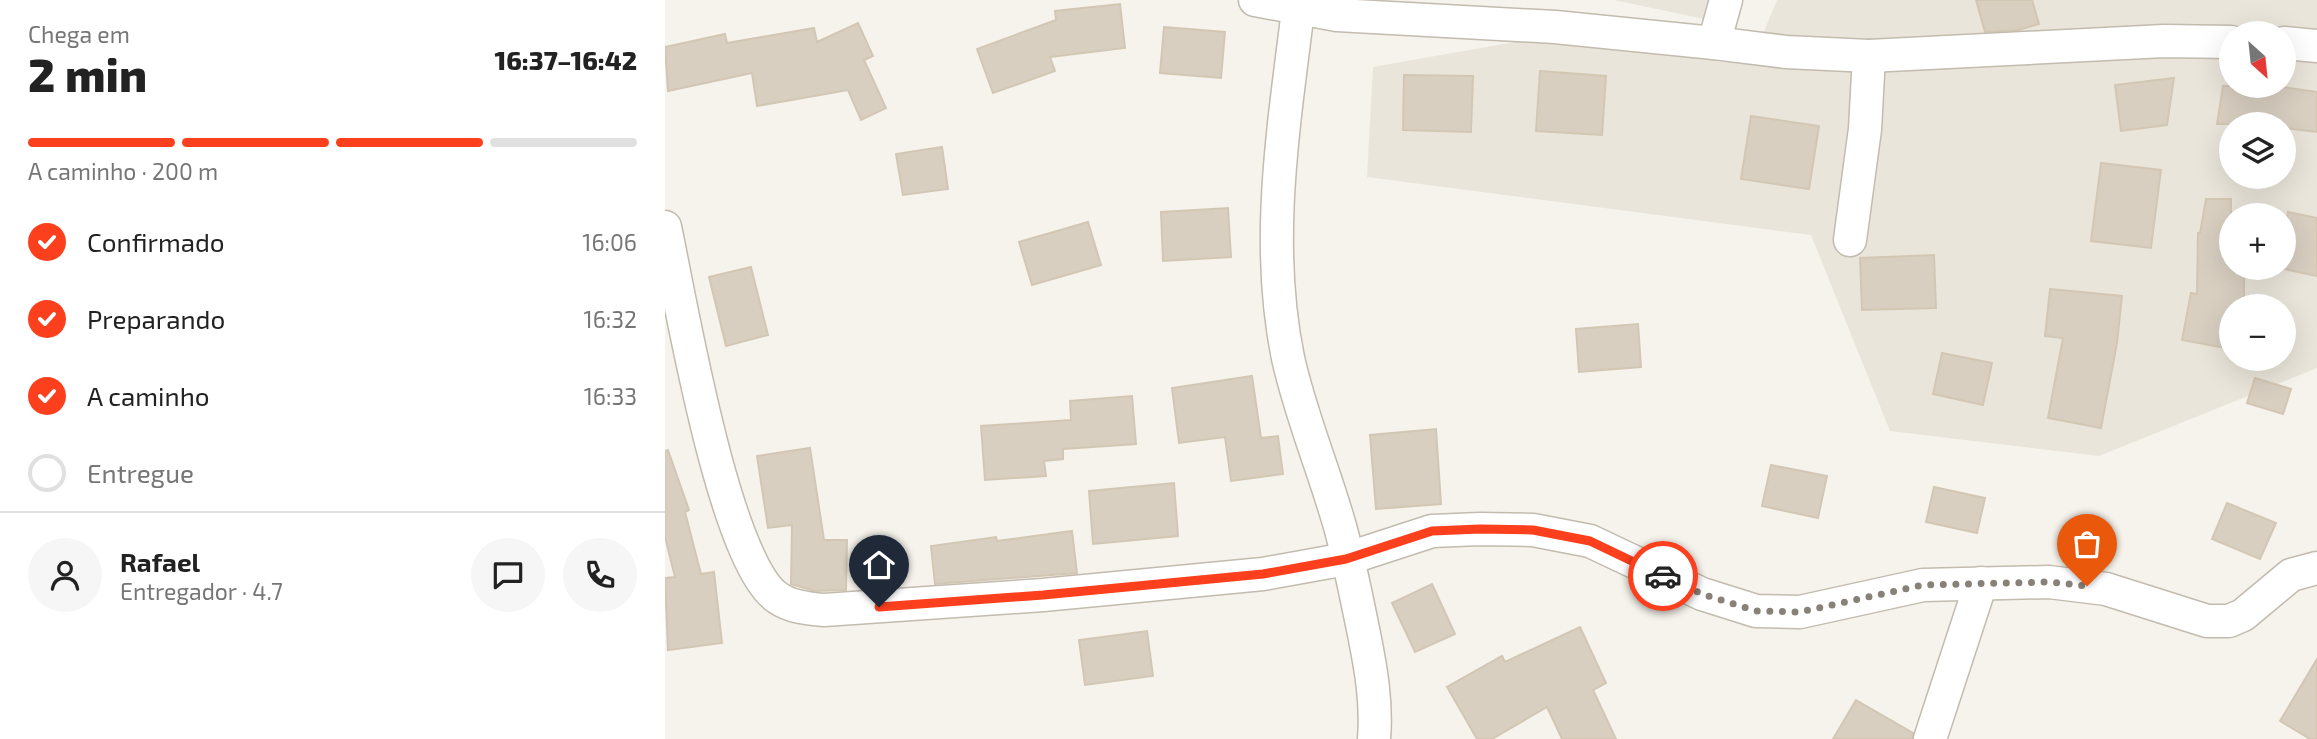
<!DOCTYPE html>
<html lang="pt">
<head>
<meta charset="utf-8">
<style>
  :root { --surface:#fff; --page:#f6f6f6; --text:#222; --muted:#767676; --line:#e0e0e0; --accent:#fc3f1d }
  body { margin:0; font-family:"Exo 2",sans-serif; background:var(--page); color:var(--text); height:100vh; display:flex; flex-direction:column; font-size:26px; white-space:nowrap }
  * { box-sizing:border-box; margin:0 }
  p { font-size:23px; color:var(--muted) }
  .icon { flex:none; width:38px; height:38px; fill:none; stroke:currentColor; stroke-width:2; stroke-linecap:round; stroke-linejoin:round }
  .map { position:relative; flex:1; overflow:hidden }
  .panel { display:flex; flex-direction:column; background:var(--surface); width:665px }
  .panel>* { flex:none }
  .needle { width:46px; rotate:153deg }
  .tools { position:absolute; left:1554px; top:21px; display:grid; gap:14px }
  .tools a { display:grid; place-items:center; width:77px; height:77px; border-radius:50%; background:var(--surface); box-shadow:0 7px 28px #0002; font-size:35px }
  .pin { position:absolute; display:grid; place-items:center; width:60px; height:60px; color:#fff; margin:-72px -30px; border-radius:50% 50% 50% 0; rotate:-45deg; box-shadow:0 0 7px #0007 }
  .pin .icon { rotate:45deg }
  .courier { position:absolute; display:grid; place-items:center; width:70px; height:70px; margin:-35px; border:5px solid #fc3f1d; border-radius:50%; background:#fff; color:#222; box-shadow:0 2px 9px #0007 }
  .headline em { font-style:normal; font-weight:800 }
  .headline div { display:flex; flex-direction:column-reverse }
  .headline { display:flex; align-items:center; justify-content:space-between; height:119px; padding:0 28px }
  h1 { font-size:46px; font-weight:800; line-height:52px }
  .bar { display:grid; grid-template-columns:repeat(4,1fr); gap:10px 7px; align-content:center; height:84px; padding:0 28px }
  .bar i { height:9px; border-radius:5px; background:var(--line) }
  .bar .current { background:var(--accent) }
  .bar p { grid-column:span 4 }
  .line { display:flex; align-items:center; gap:18px; padding:0 28px; border-top:2px solid var(--line) }
  .line div { flex:1 }
  .round { display:grid; place-items:center; flex:none; width:74px; height:74px; border-radius:37px; background:var(--page) }
  ol { padding:0 28px; list-style:none }
  li { display:flex; align-items:center; gap:21px; height:77px }
  li p { margin-inline-start:auto }
  li .icon { padding:7px; border-radius:50%; background:var(--accent); color:#fff; stroke-width:4 }
  li:last-child { color:var(--muted) }
  li i { width:38px; height:38px; border:4px solid var(--line); border-radius:50% }
  main { display:flex; flex:1; min-height:0 }
  .map>svg:first-child { display:block }
  .residential { fill:#eae5da; fill-rule:evenodd }
  .building { fill:#d8cfc1; stroke:#d3c7b4; stroke-width:2 }
  .lines { fill:none; stroke-linecap:round; stroke-linejoin:round }
  .minor-casing { stroke:#c2bbae; stroke-width:35 }
  .minor { stroke:#fff; stroke-width:32 }
  .done { stroke:#878178; stroke-width:7; stroke-dasharray:0 12.6 }
  .route { stroke:#fc3f1d; stroke-width:9 }
</style>
</head>
<body>
<main>
<section class="panel">
<div class="headline"><div><h1>2 min</h1><p>Chega em</p></div><em>16:37–16:42</em></div>
<div class="bar"><i class="current"></i><i class="current"></i><i class="current"></i><i></i><p>A caminho · 200 m</p></div>
<ol>
<li><svg class="icon" aria-label="check" viewBox="0 0 24 24"><path d="M5 12l5 5 9-10"/></svg>Confirmado<p>16:06</p></li>
<li><svg class="icon" aria-label="check" viewBox="0 0 24 24"><path d="M5 12l5 5 9-10"/></svg>Preparando<p>16:32</p></li>
<li><svg class="icon" aria-label="check" viewBox="0 0 24 24"><path d="M5 12l5 5 9-10"/></svg>A caminho<p>16:33</p></li>
<li><i></i>Entregue</li>
</ol>
<div class="line" style="height:126px"><a class="round"><svg class="icon" aria-label="person" viewBox="0 0 24 24"><circle cx="12" cy="8" r="4"/><path d="M4 21q1-7 8-7t8 7"/></svg></a><div><b>Rafael</b><p>Entregador · 4.7</p></div><a class="round"><svg class="icon" aria-label="chat" viewBox="0 0 24 24"><path d="M4 5h16v11H9l-5 4z"/></svg></a><a class="round"><svg class="icon" aria-label="phone" viewBox="0 0 24 24"><path d="M5 4h4l2 5-3 2q2 4 5 5l2-3 5 2v4C11 20 4 13 5 4z"/></svg></a></div>
</section>
<div class="map">
<svg width="1652" height="739" viewBox="0 0 1652 739">
  <rect width="100%" height="100%" fill="#f6f3ec"/>
  <g class="residential">
    <polygon points="949,0 1051,0 1039,19"/>
    <path d="M 1112,0 L 1652,0 L 1652,368 L 1434,456 L 1225,431 L 1146,235 L 702,177 L 708,67 L 884,36 L 1088,58 ZM 1566,33 L 1619,33 L 1619,86 L 1566,86 ZM 1566,124 L 1619,124 L 1619,177 L 1566,177 ZM 1566,215 L 1619,215 L 1619,268 L 1566,268 ZM 1566,306 L 1619,306 L 1619,359 L 1566,359 Z"/>
  </g>
  <g class="building">
    <polygon points="1311,0 1367,0 1374,24 1353,30 1320,32"/>
    <polygon points="455,4 460,48 385,57 390,71 328,93 312,49 391,20 390,11"/>
    <polygon points="193,23 208,56 199,60 221,108 196,120 183,90 92,106 87,73 3,91 0,47 60,34 62,43 149,28 152,42"/>
    <polygon points="499,27 560,32 556,78 495,73"/>
    <polygon points="875,71 941,76 937,135 871,131"/>
    <polygon points="739,75 808,76 806,132 738,130"/>
    <polygon points="1509,78 1502,125 1456,131 1450,85"/>
    <polygon points="1558,86 1610,86 1652,92 1652,132 1619,128 1619,124 1552,124"/>
    <polygon points="1086,116 1154,126 1144,189 1076,179"/>
    <polygon points="277,147 283,189 238,195 231,154"/>
    <polygon points="1436,163 1496,170 1486,248 1426,241"/>
    <polygon points="1541,199 1566,199 1566,268 1579,268 1579,306 1566,306 1566,349 1517,340 1526,293 1532,294 1533,233 1535,233"/>
    <polygon points="563,208 566,257 498,261 496,212"/>
    <polygon points="1623,212 1652,218 1652,276 1619,269 1619,232"/>
    <polygon points="423,222 436,265 367,285 354,242"/>
    <polygon points="1269,255 1271,308 1197,310 1195,258"/>
    <polygon points="86,267 103,335 61,346 44,277"/>
    <polygon points="1385,289 1457,296 1452,343 1436,428 1383,418 1398,338 1380,336"/>
    <polygon points="973,324 976,367 914,372 911,329"/>
    <polygon points="1277,353 1327,363 1318,405 1268,394"/>
    <polygon points="587,376 596,438 613,436 618,474 566,481 560,437 514,443 507,388"/>
    <polygon points="1590,378 1626,389 1618,414 1582,403"/>
    <polygon points="467,396 471,444 398,449 398,459 379,461 381,476 320,480 316,426 406,420 405,401"/>
    <polygon points="771,429 776,504 711,509 705,435"/>
    <polygon points="145,448 159,540 182,540 181,590 149,591 126,584 127,525 103,528 92,456"/>
    <polygon points="3,450 24,510 20,512 36,574 49,572 57,643 3,650 0,578 10,577 0,537 0,451"/>
    <polygon points="1106,465 1162,476 1153,518 1097,506"/>
    <polygon points="509,483 513,536 428,544 424,491"/>
    <polygon points="1269,487 1320,498 1312,533 1261,522"/>
    <polygon points="1562,503 1611,523 1595,559 1547,539"/>
    <polygon points="407,531 412,573 270,584 266,546 331,537 332,541"/>
    <polygon points="767,584 790,634 750,652 727,603"/>
    <polygon points="915,627 941,683 928,690 951,739 897,739 882,707 827,739 812,739 782,687 837,656 840,662"/>
    <polygon points="482,631 488,676 420,685 414,640"/>
    <polygon points="1652,659 1652,739 1645,739 1615,721"/>
    <polygon points="1191,700 1248,733 1247,739 1168,739"/>
  </g>
  <g class="lines">
    <defs>
      <g id="minor">
        <polyline points="590,0 672,15 890,27 1049,43 1061,0"/>
        <path d="M 633,10 C 619,125 599,242 623,358 C 636,417 660,472 676,530 C 685,564 692,600 699,634 C 706,669 712,703 709,739"/>
        <polyline points="1049,43 1121,52 1204,56 1499,41 1566,42"/>
        <polyline points="1619,43 1652,46"/>
        <path d="M 0,227 C 15,297 59,563 113,598 C 126,607 143,609 159,610 L 378,595 L 598,574 L 681,559 L 767,531 L 815,529 L 868,530 L 925,541 L 1037,594 L 1091,611 L 1135,612 L 1258,585 L 1384,582 L 1441,589 L 1542,621 L 1564,621 L 1578,615 L 1626,575 L 1652,568"/>
        <polyline points="1185,240 1200,129 1204,56"/>
        <polyline points="1265,739 1316,583"/>
      </g>
    </defs>
    <use href="#minor" class="minor-casing"/>
    <use href="#minor" class="minor"/>
  </g>
  <g class="lines">
    <polyline class="done" points="998,576 1037,594 1091,611 1135,612 1258,585 1384,582 1422,586"/>
    <polyline class="route" points="214,607 378,595 598,574 681,559 767,531 815,529 868,530 925,541 998,576"/>
  </g>
</svg>
<div class="tools">
<a><svg class="needle" viewBox="-14 -14 28 28"><path d="M0-13l5 13h-10z" fill="#e53935"/><path d="M0 13l5-13h-10z" fill="#767676"/></svg></a>
<a><svg class="icon" aria-label="layers" viewBox="0 0 24 24"><path d="M12 4l9 5-9 5-9-5zM3 14l9 5 9-5"/></svg></a>
<a>+</a>
<a>−</a>
</div>
<div class="pin" style="left:1422px;top:586px;background:#ea580c"><svg class="icon" aria-label="bag" viewBox="0 0 24 24"><path d="M5 8h14l-1 12H6zM9 8a3 3 0 0 1 6 0"/></svg></div>
<div class="pin" style="left:214px;top:607px;background:#1f2937"><svg class="icon" aria-label="home" viewBox="0 0 24 24"><path d="M3 11l9-7 9 7M6 9v11h12V9"/></svg></div>
<div class="courier" style="left:998px;top:576px"><svg class="icon" aria-label="car" viewBox="0 0 24 24"><path d="M5 17H2v-5l4-1 3-4h7l3 4 3 1v5h-3M9 17h6M6 11h13"/><circle cx="7" cy="17" r="2"/><circle cx="17" cy="17" r="2"/></svg></div>
</div>
</main>
</body>
</html>
